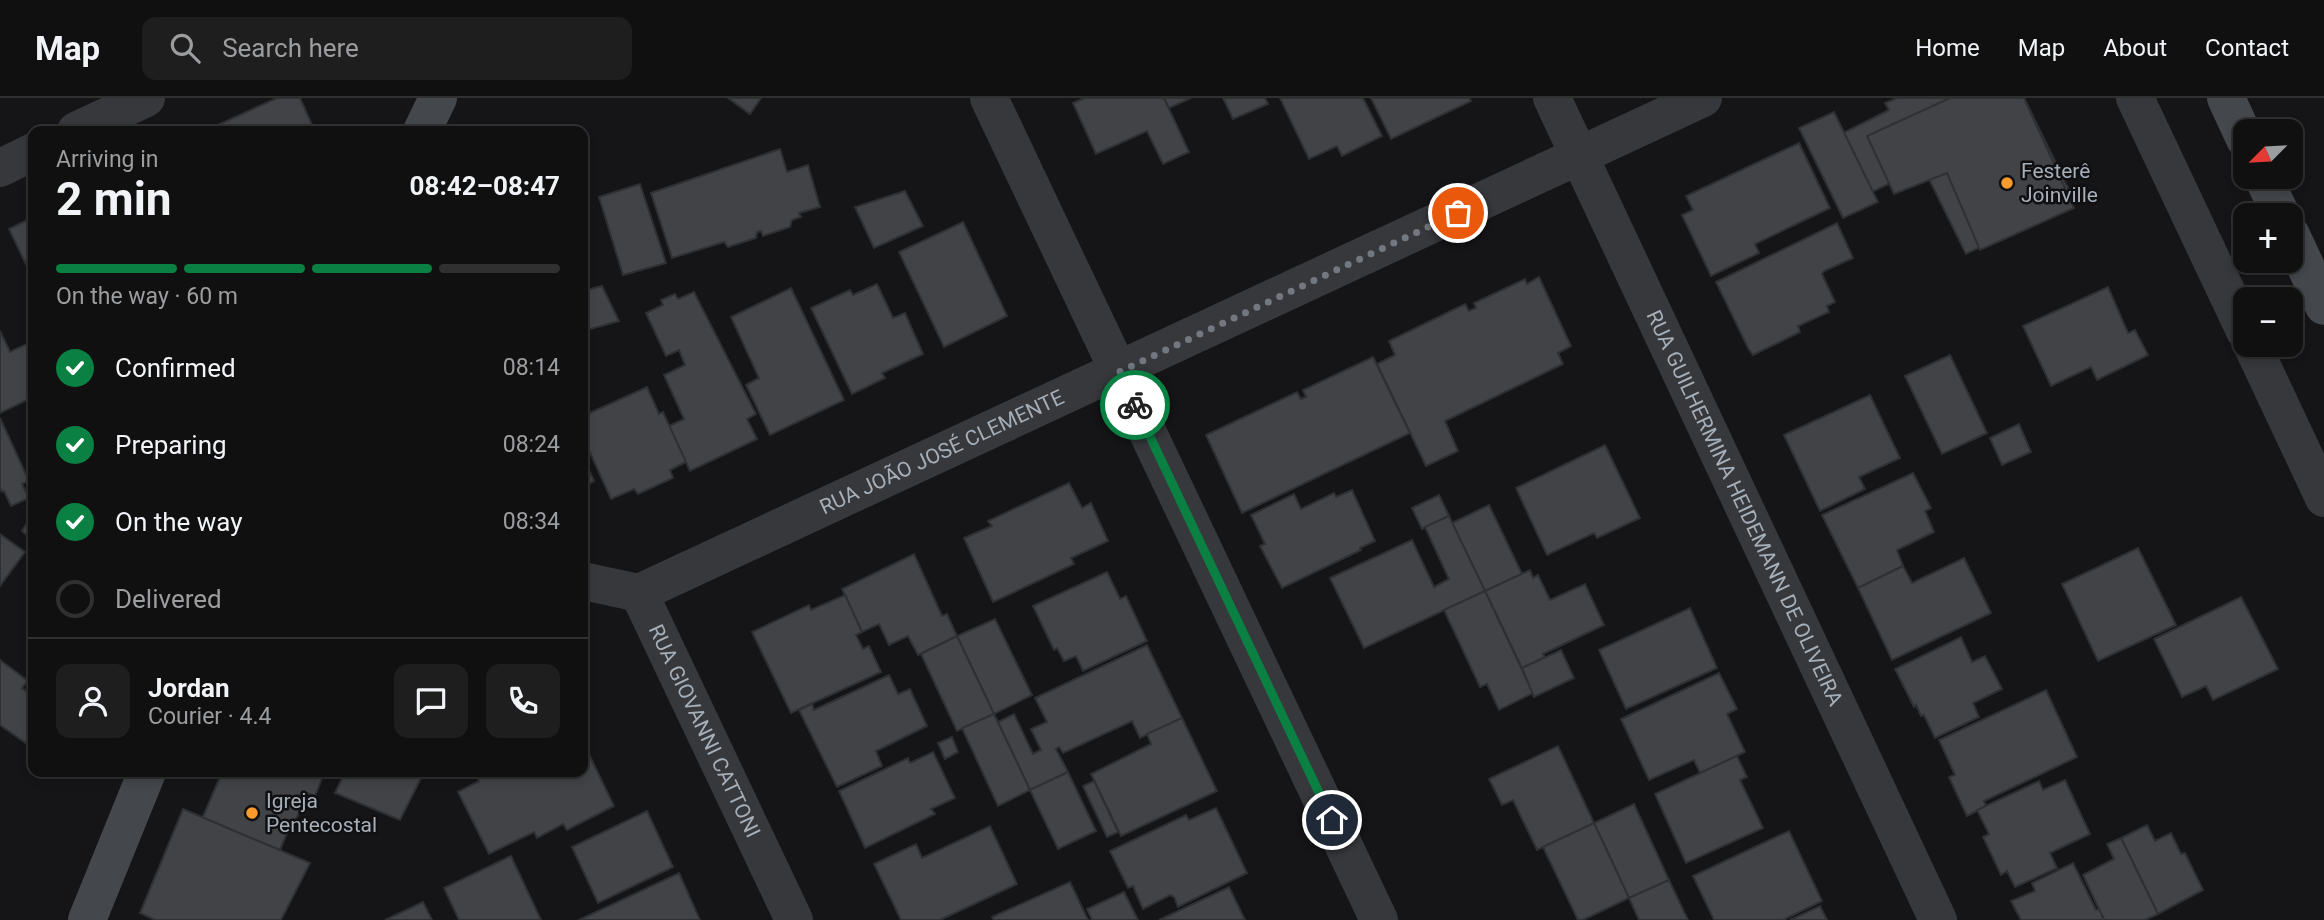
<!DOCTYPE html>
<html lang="en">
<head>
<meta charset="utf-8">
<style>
  :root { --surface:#101011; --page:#1e1e1f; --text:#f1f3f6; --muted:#9c9d9f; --line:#303031; --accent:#0b8043 }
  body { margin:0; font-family:Roboto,sans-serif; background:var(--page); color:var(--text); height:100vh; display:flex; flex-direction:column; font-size:26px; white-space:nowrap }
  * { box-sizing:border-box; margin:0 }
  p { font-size:23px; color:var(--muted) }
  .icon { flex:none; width:38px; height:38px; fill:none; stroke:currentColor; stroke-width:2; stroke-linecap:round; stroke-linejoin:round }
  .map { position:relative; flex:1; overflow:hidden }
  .sheet { position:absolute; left:28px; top:28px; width:560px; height:651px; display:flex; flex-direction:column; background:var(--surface); border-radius:14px; box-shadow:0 4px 10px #0003,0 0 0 2px var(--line) }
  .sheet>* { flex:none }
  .needle { width:46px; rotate:246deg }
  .fabs { position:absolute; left:2233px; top:21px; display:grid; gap:14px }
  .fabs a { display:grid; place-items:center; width:70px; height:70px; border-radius:14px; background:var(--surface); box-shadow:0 4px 10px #0003,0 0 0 2px var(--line); font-size:35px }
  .pin { position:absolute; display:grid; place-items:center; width:60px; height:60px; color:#fff; margin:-30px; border:4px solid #fff; border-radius:50%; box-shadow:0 2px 7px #0007 }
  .courier { position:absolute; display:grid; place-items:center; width:70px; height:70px; margin:-35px; border:5px solid #0b8043; border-radius:50%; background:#fff; color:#222; box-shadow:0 2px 9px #0007 }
  .headline em { font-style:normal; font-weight:700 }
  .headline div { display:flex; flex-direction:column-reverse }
  .headline { display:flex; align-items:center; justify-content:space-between; height:119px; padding:0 28px }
  h1 { font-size:46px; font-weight:700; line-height:52px }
  .bar { display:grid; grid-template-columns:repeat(4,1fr); gap:10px 7px; align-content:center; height:84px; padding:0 28px }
  .bar i { height:9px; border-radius:5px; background:var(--line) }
  .bar .active { background:var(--accent) }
  .bar p { grid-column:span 4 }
  .line { display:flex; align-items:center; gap:18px; padding:0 28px; border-top:2px solid var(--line) }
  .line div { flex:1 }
  .round { display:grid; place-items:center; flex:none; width:74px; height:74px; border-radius:14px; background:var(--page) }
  ol { padding:0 28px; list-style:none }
  li { display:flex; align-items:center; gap:21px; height:77px }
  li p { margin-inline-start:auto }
  li .icon { padding:7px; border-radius:50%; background:var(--accent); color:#fff; stroke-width:4 }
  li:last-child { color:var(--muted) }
  li i { width:38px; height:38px; border:4px solid var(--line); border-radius:50% }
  header { display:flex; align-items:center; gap:42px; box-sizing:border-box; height:98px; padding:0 35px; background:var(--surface); border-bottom:2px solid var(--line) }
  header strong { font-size:33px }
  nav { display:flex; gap:38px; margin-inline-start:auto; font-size:24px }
  .search { width:490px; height:63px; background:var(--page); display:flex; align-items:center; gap:18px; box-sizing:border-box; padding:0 24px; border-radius:14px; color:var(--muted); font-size:26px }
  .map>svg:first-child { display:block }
  .building { fill:#414347; stroke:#2f3033; stroke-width:2 }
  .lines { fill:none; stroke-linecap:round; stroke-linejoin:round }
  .street { stroke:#36383c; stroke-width:38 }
  .secondary { stroke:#44474c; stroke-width:38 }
  .done { stroke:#737880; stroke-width:7; stroke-dasharray:0 12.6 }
  .route { stroke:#0b8043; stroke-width:9 }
  .poi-dot { fill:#fa9b2b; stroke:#101012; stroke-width:2.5 }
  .labels { text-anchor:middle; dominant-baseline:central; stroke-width:5; stroke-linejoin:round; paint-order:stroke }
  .poi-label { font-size:21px; fill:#a6aeb8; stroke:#101012; text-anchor:start }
  .street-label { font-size:21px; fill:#a6aeb8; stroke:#101012 }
</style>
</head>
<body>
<header>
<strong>Map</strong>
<div class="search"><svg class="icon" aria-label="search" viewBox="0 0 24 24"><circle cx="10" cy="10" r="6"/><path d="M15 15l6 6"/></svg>Search here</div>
<nav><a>Home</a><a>Map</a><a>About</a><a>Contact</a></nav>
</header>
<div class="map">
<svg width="2324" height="822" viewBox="0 0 2324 822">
  <rect width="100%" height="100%" fill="#151517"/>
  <g class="building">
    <polygon points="277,0 300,0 314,31 310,33 212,33 211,30"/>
    <polygon points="728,0 761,0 750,16"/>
    <polygon points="1084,0 1164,0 1189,54 1163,66 1147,33 1096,56 1073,5"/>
    <polygon points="1164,0 1191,0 1169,10"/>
    <polygon points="1223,0 1265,0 1268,6 1233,21"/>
    <polygon points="1280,0 1363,0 1382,38 1342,58 1337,48 1309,61"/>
    <polygon points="1371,0 1469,0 1471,3 1391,41"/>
    <polygon points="1897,0 2024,0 2075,104 1966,156 1923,69 1872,94 1843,35 1889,12 1885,5"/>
    <polygon points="1950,0 2024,0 2074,110 1980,152 1947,75 1894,96 1867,38"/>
    <polygon points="1834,14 1878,104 1843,120 1799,30"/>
    <polygon points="1799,45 1830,110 1755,146 1759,155 1711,178 1682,117 1693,112 1686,98"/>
    <polygon points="780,51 787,74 808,67 820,109 799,115 801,119 792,122 790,129 763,138 761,133 757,134 756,140 728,149 724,144 672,160 651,95"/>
    <polygon points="640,86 666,165 623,177 599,99"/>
    <polygon points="905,93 923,128 874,150 855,109"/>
    <polygon points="33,119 33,181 9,131"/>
    <polygon points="963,124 1007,218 944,249 899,154"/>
    <polygon points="1837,125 1853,160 1824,173 1822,176 1835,204 1827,208 1829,214 1798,228 1800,234 1753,257 1748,250 1716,184"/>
    <polygon points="1539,179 1571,248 1558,255 1563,266 1445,323 1458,353 1426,368 1377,266 1395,257 1389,243 1465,206 1469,213 1476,210 1474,205 1525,181 1527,186"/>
    <polygon points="877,186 893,220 905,215 923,256 882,275 885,280 852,296 811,210 850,192 853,197"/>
    <polygon points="602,188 619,223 583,233 583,193"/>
    <polygon points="2108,189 2128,235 2135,232 2148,257 2097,282 2091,269 2051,288 2023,228"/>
    <polygon points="791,190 844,302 770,337 746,287 759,280 731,219"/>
    <polygon points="694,194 756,316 747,321 757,341 690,373 669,328 684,321 664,277 685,267 679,252 666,258 646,215 663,207 661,202 675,196 678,201"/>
    <polygon points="0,233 10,254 33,243 33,299 0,315"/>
    <polygon points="1950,257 1987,335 1942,356 1905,278"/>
    <polygon points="1373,259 1410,335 1242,415 1206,337 1297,294 1301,301 1306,299 1303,292"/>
    <polygon points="647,289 659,316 663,314 686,364 670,372 673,380 638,396 634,391 611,401 583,339 583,318"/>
    <polygon points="1870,297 1900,360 1859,379 1865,391 1820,413 1784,337"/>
    <polygon points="0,320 29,383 22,386 29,400 11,408 4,393 2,394 0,390"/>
    <polygon points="2019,326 2031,354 2002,367 1990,340"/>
    <polygon points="1605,347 1640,420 1597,440 1594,435 1547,457 1516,390"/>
    <polygon points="583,359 594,383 583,389"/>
    <polygon points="1913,375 1931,410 1925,413 1934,434 1897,452 1903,468 1858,490 1822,417"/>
    <polygon points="1069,385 1082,410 1091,405 1108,443 1071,460 1074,466 993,504 964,440 992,428 988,423"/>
    <polygon points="1352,392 1375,443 1360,450 1361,452 1282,490 1260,448 1265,446 1251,417 1294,396 1301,411 1334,395 1336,399"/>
    <polygon points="1439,397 1449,418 1422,431 1412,410"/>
    <polygon points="1489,407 1522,476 1485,493 1452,425"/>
    <polygon points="33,415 33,442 22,433"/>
    <polygon points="1449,418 1485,493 1364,550 1330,480 1412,442 1434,489 1449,481 1425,429"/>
    <polygon points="0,436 25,454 0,488"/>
    <polygon points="2138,450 2176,527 2098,563 2062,486"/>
    <polygon points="914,456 942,518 947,516 957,538 918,557 908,538 889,547 879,526 862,534 842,491"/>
    <polygon points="1964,460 1991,515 1892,562 1858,490 1903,468 1912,485"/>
    <polygon points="1530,472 1533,480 1538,477 1550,502 1585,486 1604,527 1543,556 1545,559 1522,570 1485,493"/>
    <polygon points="1107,474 1120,501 1126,498 1147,543 1083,573 1076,558 1064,563 1057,550 1054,552 1033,508"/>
    <polygon points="1485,493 1533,595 1499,612 1487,586 1480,589 1444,512"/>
    <polygon points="845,497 862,534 856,537 863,551 869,548 881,574 791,615 752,534 809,507 811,512"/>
    <polygon points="2241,499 2278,571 2213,602 2206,588 2182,599 2154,541"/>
    <polygon points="1690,510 1717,570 1626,611 1599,552"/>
    <polygon points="995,521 1032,597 994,616 957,538"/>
    <polygon points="957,538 994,616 957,633 921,556"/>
    <polygon points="1961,539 1972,564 1985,558 2002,591 1973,605 1979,619 1935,640 1924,617 1921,618 1916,607 1914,609 1895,571"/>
    <polygon points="1147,547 1182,620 1140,640 1132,623 1063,655 1059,649 1056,651 1068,674 1030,692 998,624 1014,616 1033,656 1041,652 1031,631 1047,624 1035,600"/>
    <polygon points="1561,552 1574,580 1534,599 1522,570"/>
    <polygon points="0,562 28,583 22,590 33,598 33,637 27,646 0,627"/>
    <polygon points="1719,575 1737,611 1727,616 1745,654 1700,675 1694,662 1649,682 1621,621"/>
    <polygon points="889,577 898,596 910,591 927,628 876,653 882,668 837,689 799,612 812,606 814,612"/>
    <polygon points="2046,592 2077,659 1984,703 1986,708 1967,718 1949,679 1955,677 1939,642"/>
    <polygon points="994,616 1030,692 998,708 962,630"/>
    <polygon points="1182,620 1217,693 1121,738 1091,676 1151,646 1147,636"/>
    <polygon points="952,639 958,654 945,661 938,645"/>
    <polygon points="583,644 614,708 567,732 563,726 537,740 534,734 489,756 458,694 479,683 477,679 488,674 583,674"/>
    <polygon points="1558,648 1594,725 1537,752 1513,702 1502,707 1489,681"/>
    <polygon points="933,654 955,700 931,711 935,716 865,750 839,693 908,660 910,665"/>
    <polygon points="1737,658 1747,679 1740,682 1763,730 1686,765 1655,696"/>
    <polygon points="222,674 312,674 323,678 315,698 302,693 297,707 301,709 295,724 292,723 280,752 202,721"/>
    <polygon points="345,674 424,674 400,722 335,695"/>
    <polygon points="1068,674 1096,733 1058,751 1030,692"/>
    <polygon points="2065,682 2090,736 2050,755 2057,770 2015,789 2007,773 2001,777 1983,739 1989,736 1977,712 2039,683 2043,692"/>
    <polygon points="1094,683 1118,734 1107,739 1083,688"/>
    <polygon points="1634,706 1669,782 1629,800 1594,725"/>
    <polygon points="1216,710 1247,775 1178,809 1174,799 1170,797 1143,811 1133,788 1128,790 1110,753 1186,717 1189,722"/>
    <polygon points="183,711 310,765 281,822 155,822 140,815"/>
    <polygon points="647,713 673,769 598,805 572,749"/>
    <polygon points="1594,725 1629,800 1583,822 1578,822 1543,749"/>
    <polygon points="2147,727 2155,743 2171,735 2181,756 2185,755 2203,792 2158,816 2121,740"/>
    <polygon points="990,728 1017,786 940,822 901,822 874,766 916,746 922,760"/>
    <polygon points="1789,733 1822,803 1783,822 1714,822 1693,778"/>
    <polygon points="2121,740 2158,816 2145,822 2104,822 2083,777 2114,761 2107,746"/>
    <polygon points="511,758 541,822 459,822 444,790"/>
    <polygon points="2073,765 2096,812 2099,811 2104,822 2021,822 2011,803 2035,793 2032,785"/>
    <polygon points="679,775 700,822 579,822"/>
    <polygon points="1669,782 1688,822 1639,822 1629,800"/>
    <polygon points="1070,784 1088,822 994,822 992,819"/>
    <polygon points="1229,789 1245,822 1159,822"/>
    <polygon points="1124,794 1138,822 1092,822 1087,811"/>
    <polygon points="423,804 432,822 385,822"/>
    <polygon points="1820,808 1827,822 1790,822"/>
  </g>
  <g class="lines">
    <g class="street">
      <polyline points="989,0 1379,822"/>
      <path id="s1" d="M 1552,0 L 1938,822"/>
      <polyline points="2135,0 2245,233"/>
      <polyline points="76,33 146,0"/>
      <polyline points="0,70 33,54"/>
      <polyline points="2252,247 2324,400"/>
      <path id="s2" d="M 583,483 L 639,495 L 794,822"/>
      <path id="s3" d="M 639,495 L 1703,0"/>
    </g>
    <g class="secondary">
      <polyline points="2226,0 2245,41"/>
      <polyline points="422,33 438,0"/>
      <polyline points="2263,79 2281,117"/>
      <polyline points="2291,137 2324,208"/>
      <polyline points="87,822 147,674"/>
    </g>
  </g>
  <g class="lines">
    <polyline class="done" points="1135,307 1119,274 1458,115"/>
    <polyline class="route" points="1135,307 1332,722"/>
  </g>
  <g class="poi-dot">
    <circle cx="2007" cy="85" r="7"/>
    <circle cx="252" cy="715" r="7"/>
  </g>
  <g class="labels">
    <g class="poi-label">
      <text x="2021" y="73">Festerê<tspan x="2021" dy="24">Joinville</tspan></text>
      <text x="266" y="703">Igreja<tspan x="266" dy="24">Pentecostal</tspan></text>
    </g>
    <g class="street-label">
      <text stroke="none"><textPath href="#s3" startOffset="334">RUA JOÃO JOSÉ CLEMENTE</textPath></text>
      <text stroke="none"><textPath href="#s1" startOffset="453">RUA GUILHERMINA HEIDEMANN DE OLIVEIRA</textPath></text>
      <text stroke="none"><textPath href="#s2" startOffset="210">RUA GIOVANNI CATTONI</textPath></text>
    </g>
  </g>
</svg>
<div class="fabs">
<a><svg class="needle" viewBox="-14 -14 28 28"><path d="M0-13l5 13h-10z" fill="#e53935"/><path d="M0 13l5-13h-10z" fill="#9c9d9f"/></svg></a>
<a>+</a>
<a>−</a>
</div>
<div class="pin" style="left:1458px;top:115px;background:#ea580c"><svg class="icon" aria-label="bag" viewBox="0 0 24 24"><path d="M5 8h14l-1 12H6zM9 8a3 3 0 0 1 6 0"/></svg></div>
<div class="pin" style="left:1332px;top:722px;background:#1f2937"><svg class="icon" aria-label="home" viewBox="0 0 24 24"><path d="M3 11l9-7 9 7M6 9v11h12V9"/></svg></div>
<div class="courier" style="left:1135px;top:307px"><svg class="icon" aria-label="bike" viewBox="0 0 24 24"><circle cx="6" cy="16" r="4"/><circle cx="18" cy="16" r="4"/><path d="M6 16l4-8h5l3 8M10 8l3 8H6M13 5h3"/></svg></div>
<section class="sheet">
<div class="headline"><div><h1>2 min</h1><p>Arriving in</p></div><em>08:42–08:47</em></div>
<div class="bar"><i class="active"></i><i class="active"></i><i class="active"></i><i></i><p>On the way · 60 m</p></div>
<ol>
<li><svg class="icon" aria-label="check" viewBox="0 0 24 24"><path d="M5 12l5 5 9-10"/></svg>Confirmed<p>08:14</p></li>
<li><svg class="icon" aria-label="check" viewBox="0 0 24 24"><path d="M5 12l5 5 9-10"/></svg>Preparing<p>08:24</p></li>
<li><svg class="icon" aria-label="check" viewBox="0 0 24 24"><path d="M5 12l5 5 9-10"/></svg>On the way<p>08:34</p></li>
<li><i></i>Delivered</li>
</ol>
<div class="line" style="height:126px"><a class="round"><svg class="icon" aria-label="person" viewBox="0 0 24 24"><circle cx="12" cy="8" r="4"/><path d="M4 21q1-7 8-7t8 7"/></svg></a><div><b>Jordan</b><p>Courier · 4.4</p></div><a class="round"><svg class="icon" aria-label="chat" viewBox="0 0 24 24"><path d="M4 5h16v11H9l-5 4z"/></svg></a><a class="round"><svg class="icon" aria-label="phone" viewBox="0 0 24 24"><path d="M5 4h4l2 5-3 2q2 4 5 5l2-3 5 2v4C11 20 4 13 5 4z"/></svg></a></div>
</section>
</div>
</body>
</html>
